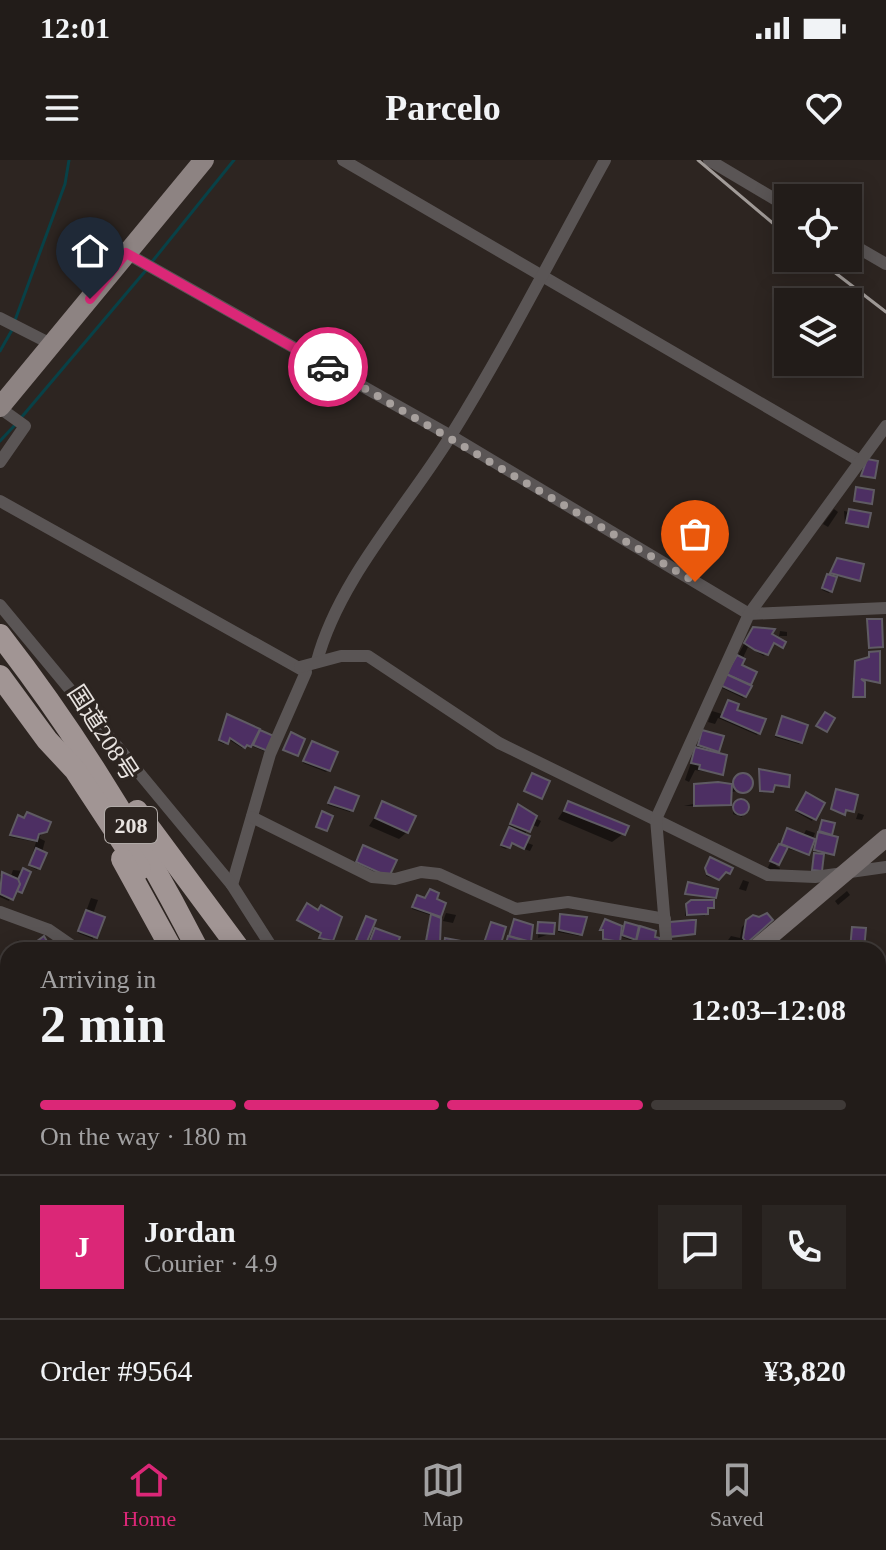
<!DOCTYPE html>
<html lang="en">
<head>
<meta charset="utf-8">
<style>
  :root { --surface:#221c19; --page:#2a2522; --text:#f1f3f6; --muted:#a2a1a2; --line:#3f3a38; --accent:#db2777 }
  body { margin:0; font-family:"Times New Roman","Noto Sans JP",serif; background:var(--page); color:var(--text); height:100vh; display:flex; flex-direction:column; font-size:30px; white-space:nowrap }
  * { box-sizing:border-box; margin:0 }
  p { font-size:26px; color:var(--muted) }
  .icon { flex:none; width:44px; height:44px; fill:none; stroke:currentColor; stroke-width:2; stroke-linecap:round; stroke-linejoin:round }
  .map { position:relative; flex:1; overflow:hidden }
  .drawer { position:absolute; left:0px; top:782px; width:886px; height:496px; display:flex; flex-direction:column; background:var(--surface); border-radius:24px 24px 0 0; box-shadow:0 4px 20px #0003,0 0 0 2px var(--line) }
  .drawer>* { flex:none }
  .tools { position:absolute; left:774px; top:24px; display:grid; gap:16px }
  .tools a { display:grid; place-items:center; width:88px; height:88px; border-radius:0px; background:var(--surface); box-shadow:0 4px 20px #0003,0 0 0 2px var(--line); font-size:40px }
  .pin { position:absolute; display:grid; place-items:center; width:68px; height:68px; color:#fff; margin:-82px -34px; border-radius:50% 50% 50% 0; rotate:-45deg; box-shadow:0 0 8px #0007 }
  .pin .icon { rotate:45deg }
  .courier { position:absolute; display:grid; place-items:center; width:80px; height:80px; margin:-40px; border:6px solid #db2777; border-radius:50%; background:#fff; color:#222; box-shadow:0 2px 10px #0007 }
  .overview em { font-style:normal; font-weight:800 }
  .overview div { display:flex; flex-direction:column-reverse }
  .overview { display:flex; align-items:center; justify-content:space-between; height:136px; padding:0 40px }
  h1 { font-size:52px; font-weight:800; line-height:60px }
  .bar { display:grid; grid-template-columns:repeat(4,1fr); gap:12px 8px; align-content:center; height:96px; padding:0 40px }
  .bar i { height:10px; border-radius:6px; background:var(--line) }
  .bar .current { background:var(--accent) }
  .bar p { grid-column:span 4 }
  .line { display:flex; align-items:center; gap:20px; padding:0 40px; border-top:2px solid var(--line) }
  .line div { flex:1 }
  .round { display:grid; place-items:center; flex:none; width:84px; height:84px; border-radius:0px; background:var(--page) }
  .status { display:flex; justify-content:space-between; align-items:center; height:56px; padding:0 40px; background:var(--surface); direction:ltr }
  .status svg { height:22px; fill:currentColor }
  header { display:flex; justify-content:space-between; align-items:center; height:104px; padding:0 40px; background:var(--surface); font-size:36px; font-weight:800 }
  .tabs { display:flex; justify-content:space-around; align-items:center; height:112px; border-top:2px solid var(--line); background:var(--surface); font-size:22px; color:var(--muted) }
  .tabs a { display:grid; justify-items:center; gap:4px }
  .tabs .current { color:var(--accent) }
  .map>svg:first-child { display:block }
  .water { fill:#084147 }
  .shadow { fill:#0007 }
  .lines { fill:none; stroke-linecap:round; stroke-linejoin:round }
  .stream { stroke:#084147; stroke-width:3 }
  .building { fill:#4d2f63; stroke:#5f5b63; stroke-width:2 }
  .street { stroke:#5a5555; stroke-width:12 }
  .secondary { stroke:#776f6f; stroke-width:18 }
  .primary { stroke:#8d8382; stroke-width:20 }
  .highway { stroke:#a19594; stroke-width:22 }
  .rail { stroke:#a19b98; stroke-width:3 }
  .done { stroke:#a7a09d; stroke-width:8; stroke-dasharray:0 14.4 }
  .route { stroke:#db2777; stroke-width:10 }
  .labels { text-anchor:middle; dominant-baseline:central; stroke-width:7; stroke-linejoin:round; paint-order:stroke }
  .shield { fill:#2d2521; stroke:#b0aaa7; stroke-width:2 }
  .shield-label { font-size:22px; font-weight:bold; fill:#e8e3e0 }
  .street-label { font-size:24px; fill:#e8e3e0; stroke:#2d2521 }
</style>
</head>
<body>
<div class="status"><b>12:01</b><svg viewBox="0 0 49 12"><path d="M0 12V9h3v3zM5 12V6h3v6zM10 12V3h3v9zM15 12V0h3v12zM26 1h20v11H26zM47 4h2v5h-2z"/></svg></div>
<header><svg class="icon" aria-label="menu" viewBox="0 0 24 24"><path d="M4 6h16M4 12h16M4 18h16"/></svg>Parcelo<svg class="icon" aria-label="heart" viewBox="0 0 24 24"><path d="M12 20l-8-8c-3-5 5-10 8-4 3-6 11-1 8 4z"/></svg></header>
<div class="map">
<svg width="886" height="1278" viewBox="0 0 886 1278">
  <rect width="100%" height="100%" fill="#2d2521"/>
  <polygon class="water" points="0,1200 8,1200 8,1270 473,1270 525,1278 0,1278"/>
  <g class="shadow">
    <polygon points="834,349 838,352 828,367 823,364"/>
    <polygon points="844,351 868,355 866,366 845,364"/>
    <polygon points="835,402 859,420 835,416 829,433 822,430"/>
    <polygon points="868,461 881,486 879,488 868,489"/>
    <polygon points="780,471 787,472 787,476 779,476"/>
    <polygon points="751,472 769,475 782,486 772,484 764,496 748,487 739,506 754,513 743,538 720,527"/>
    <polygon points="870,494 878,522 863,521 863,536 852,538 854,505 868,499"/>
    <polygon points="728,542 758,573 757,575 718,558 715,564 708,562 712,551 722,554"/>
    <polygon points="228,556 274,578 266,592 249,585 242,588 228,579 224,584 219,582"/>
    <polygon points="782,559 801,582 799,584 775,577"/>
    <polygon points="701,574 722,578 716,595 721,614 695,610 689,622 685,620"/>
    <polygon points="312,583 328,610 326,612 303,603"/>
    <polygon points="759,612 771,631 769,633 759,632"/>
    <polygon points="736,616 751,618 751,627 729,633 727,646 684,646 693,644 694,626 733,625"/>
    <polygon points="333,631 351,650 350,652 328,645"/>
    <polygon points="804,637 822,644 812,661 796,652"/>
    <polygon points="736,642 748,642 742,657 733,654"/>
    <polygon points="568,643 623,674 612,682 558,659"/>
    <polygon points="383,644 407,672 399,679 369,666"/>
    <polygon points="517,649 541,661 538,667 531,664 524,676 525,682 533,685 530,691 510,684 506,689 501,687"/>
    <polygon points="858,653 864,655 862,660 856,659"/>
    <polygon points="17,659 48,663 39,678 45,681 37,710 29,706 36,682 10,677"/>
    <polygon points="822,662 833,665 832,694 822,694 819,712 811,711"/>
    <polygon points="806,670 815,673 807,694 785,688 776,706 780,708 778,715 765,713 786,672 803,676"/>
    <polygon points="363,688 388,716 349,710"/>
    <polygon points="709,702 730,709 728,713 723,713 719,720 706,716"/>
    <polygon points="13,710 23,711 20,732 14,732 9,741 0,737 0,716 10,719"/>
    <polygon points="743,720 749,722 746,731 739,729"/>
    <polygon points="847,731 850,735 838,745 835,741"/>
    <polygon points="91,738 98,740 93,754 93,779 78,773"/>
    <polygon points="416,739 444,744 436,784 425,783 430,755 412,749"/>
    <polygon points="692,742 712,747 706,749 705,756 685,756 685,748"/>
    <polygon points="306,747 318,752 330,782 319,780 321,775 297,761"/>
    <polygon points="446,753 456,755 453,763 443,761"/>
    <polygon points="561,756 580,774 579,776 558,772"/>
    <polygon points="770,759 741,786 738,781 735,790 668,790 670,785 726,783 731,776 740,778 742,767 747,762"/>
    <polygon points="365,760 364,783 361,790 355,790"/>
    <polygon points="514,762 531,767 525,790 502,790"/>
    <polygon points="539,764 552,773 538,778"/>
    <polygon points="604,764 648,770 658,778 655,790 635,787 636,782 619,776 617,782 602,780"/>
    <polygon points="491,765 503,768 498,790 481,790"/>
    <polygon points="18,780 23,783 18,790 11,790"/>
    <polygon points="8,809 8,818 4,815 1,819 8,822 8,827 0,837 0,817"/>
    <polygon points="5,842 8,844 8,874 4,879 0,876 0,861 4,857 0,847"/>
    <polygon points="0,894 8,896 8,950 1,967"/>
    <polygon points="3,1018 7,1027 0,1033 0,1019"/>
    <polygon points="0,1076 8,1086 0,1094"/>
    <polygon points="882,1154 886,1154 886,1191 880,1191 880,1174 886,1168 879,1167"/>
  </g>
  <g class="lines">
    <g class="stream">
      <polyline points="151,103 234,0"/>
      <polyline points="14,163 65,24 69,0"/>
      <polyline points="0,191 12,170"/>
      <polyline points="20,259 147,109"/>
      <polyline points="0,281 15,265"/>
    </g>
  </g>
  <g class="building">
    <polygon points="867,299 878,301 875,318 861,316"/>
    <polygon points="856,327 874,330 872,344 854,341"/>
    <polygon points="849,349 871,353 868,367 846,363"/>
    <polygon points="837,398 864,404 860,421 830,413"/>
    <polygon points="827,414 837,417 832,432 822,428"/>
    <polygon points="867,459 882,459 883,487 869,488"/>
    <polygon points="753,467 775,469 772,474 786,482 783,488 774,483 768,495 755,490 744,483"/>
    <polygon points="880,491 880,523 861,519 865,522 865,537 853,537 855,501 869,497 869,492"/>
    <polygon points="737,495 745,499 742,505 757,512 751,525 726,514"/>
    <polygon points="726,514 752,526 746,537 720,525"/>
    <polygon points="728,540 739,544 737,550 766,559 760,574 721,557"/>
    <polygon points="825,552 835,558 827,572 816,566"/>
    <polygon points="227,554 260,569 251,587 247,585 245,588 230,578 228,584 219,580"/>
    <polygon points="782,556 808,565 802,583 776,575"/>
    <polygon points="260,570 276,577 270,592 253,585"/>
    <polygon points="702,570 724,576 719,592 698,585"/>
    <polygon points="291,572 305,579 298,596 283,590"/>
    <polygon points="312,581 338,592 330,611 303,601"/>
    <polygon points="695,587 727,595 723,615 699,609 700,605 691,603"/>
    <polygon points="759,609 790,615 789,627 775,625 773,632 760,631"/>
    <circle cx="743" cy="623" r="10"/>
    <polygon points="532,613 550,621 542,639 524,631"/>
    <polygon points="718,622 732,624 731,645 694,646 694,624"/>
    <polygon points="335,627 359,636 353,651 328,643"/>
    <polygon points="836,629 858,635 854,652 846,650 845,655 831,649"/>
    <polygon points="806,632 825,643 816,660 796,650"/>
    <circle cx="741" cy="647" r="8"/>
    <polygon points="382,641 416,656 408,673 375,658"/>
    <polygon points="568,641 629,666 625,675 564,651"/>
    <polygon points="518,644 537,656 530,672 510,664"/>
    <polygon points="322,651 333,656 327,671 316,667"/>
    <polygon points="27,652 51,662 47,672 39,674 37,681 10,675 18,655 24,658"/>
    <polygon points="822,660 835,663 832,675 819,671"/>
    <polygon points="509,667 530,676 524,689 512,683 510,688 501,685"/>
    <polygon points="787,668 815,679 809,695 781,684"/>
    <polygon points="818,672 838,677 834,695 814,690"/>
    <polygon points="779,684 788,687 779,705 770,701"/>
    <polygon points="363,685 397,700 389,717 356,702"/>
    <polygon points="36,688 47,693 40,709 29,705"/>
    <polygon points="814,693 824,694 822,711 812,710"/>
    <polygon points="710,697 733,708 730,714 726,712 719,720 707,714 705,708"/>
    <polygon points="23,708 31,712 22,733 17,731 20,724 17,722"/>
    <polygon points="2,712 18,719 20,724 13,740 0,734"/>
    <polygon points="688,722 718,729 716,738 685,734"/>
    <polygon points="430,729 439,733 437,739 446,743 441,757 412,747 417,735 425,738"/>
    <polygon points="691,740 714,740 714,748 708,748 708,754 687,755 686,744"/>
    <polygon points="307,743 318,750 321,745 342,757 333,781 319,778 321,773 297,760"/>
    <polygon points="86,750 105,757 97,778 78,771"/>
    <polygon points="767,753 773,760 747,783 743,778 746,760 753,755 759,757"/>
    <polygon points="431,754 441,758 440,783 426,781"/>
    <polygon points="560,754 587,757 582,775 559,770"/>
    <polygon points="366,756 376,760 366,784 356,780"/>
    <polygon points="514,759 533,765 531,782 509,776"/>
    <polygon points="605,759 622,766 620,782 603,779 603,770 600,770"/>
    <polygon points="692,760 696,760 695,774 669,777 670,762"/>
    <polygon points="491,762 506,767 499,790 483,786"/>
    <polygon points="538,762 555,763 554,774 537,773"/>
    <polygon points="625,762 639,766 636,780 622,775"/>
    <polygon points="640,766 656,771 655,777 660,778 657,790 635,786"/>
    <polygon points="852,767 866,768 864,790 850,790"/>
    <polygon points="375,768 400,777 395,790 380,790 370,781"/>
    <polygon points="44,776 52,790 25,790"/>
    <polygon points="508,776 529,782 529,790 504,790"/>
    <polygon points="445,778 472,783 470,790 443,790"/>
    <polygon points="669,783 713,783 714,790 669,790"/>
    <rect x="878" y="826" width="8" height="263"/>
    <polygon points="0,892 8,894 6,965 0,962"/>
  </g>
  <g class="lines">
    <g class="street">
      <polyline points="343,0 860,301"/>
      <polyline points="709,0 788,47"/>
      <polyline points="848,82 886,104"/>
      <polyline points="126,93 451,276 749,454 886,448"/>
      <polyline points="0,158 53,185"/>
      <polyline points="0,248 25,266 0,302"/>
      <polyline points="0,341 306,512 270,594 232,725"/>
      <polyline points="0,445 232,725 271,786"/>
      <path d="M 317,501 C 339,419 406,348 450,277 C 506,187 554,92 605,0"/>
      <polyline points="300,507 341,496 368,496 499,583 768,715 815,717 886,707"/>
      <polyline points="252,657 372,717 395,719 421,712 439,714 516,749 568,742 665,759"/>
      <polyline points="0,752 49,770 78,790"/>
      <polyline points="667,790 656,659 749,454 886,266"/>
      <polyline points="0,1009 8,1004"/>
    </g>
    <g class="secondary">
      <polyline points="754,790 886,678"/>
      <polyline points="0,1122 8,1123"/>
      <polyline points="878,1227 886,1228"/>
    </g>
    <polyline class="primary" points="0,247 204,0"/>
    <g class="highway">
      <path d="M 0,475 C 77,574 141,679 198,790"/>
      <polyline points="0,516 47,580 75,610 140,709"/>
      <polyline points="137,651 240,790"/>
      <polyline points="122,699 172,790"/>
      <polyline points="485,1270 493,1278"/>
    </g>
    <g class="rail">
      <polyline points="698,0 788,76"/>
      <polyline points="816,98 886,152"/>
    </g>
  </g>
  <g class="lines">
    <polyline class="done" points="328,207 695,422"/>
    <polyline class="route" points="90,139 126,93 328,207"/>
  </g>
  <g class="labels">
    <rect class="shield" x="105" y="647" width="52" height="36" rx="6"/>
    <g class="shield-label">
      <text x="131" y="665">208</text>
    </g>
    <g class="street-label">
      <text transform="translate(103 573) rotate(57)">国道208号</text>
    </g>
  </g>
</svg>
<div class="tools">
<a><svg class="icon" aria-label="locate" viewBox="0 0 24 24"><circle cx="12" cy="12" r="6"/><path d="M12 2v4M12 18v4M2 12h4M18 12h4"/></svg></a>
<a><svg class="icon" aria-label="layers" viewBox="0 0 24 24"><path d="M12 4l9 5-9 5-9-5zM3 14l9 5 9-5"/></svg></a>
</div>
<div class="pin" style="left:695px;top:422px;background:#ea580c"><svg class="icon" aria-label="bag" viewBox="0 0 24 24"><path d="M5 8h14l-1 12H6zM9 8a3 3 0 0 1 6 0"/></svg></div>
<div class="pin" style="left:90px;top:139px;background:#1f2937"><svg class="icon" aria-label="home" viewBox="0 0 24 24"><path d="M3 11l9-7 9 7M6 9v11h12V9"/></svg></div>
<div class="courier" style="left:328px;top:207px"><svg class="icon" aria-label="car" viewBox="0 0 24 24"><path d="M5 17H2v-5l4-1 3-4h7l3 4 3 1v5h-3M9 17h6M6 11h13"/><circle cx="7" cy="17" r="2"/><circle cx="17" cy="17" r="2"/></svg></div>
<section class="drawer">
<div class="overview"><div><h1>2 min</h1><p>Arriving in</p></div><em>12:03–12:08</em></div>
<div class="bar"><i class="current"></i><i class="current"></i><i class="current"></i><i></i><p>On the way · 180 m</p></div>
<div class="line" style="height:144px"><b class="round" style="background:var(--accent);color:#fff">J</b><div><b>Jordan</b><p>Courier · 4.9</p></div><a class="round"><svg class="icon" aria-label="chat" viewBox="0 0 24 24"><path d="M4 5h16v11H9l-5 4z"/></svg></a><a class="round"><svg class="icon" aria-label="phone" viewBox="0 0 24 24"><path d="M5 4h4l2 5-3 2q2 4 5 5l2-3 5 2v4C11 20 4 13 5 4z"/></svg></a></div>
<div class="line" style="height:104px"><div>Order #9564</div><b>¥3,820</b></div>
</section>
</div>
<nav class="tabs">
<a class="current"><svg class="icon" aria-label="home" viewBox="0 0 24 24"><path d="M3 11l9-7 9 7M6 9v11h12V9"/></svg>Home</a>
<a><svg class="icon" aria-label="map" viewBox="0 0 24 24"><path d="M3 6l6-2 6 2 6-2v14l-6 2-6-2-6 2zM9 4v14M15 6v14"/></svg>Map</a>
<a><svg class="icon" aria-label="saved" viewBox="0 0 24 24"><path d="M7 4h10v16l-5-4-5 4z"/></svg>Saved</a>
</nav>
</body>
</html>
